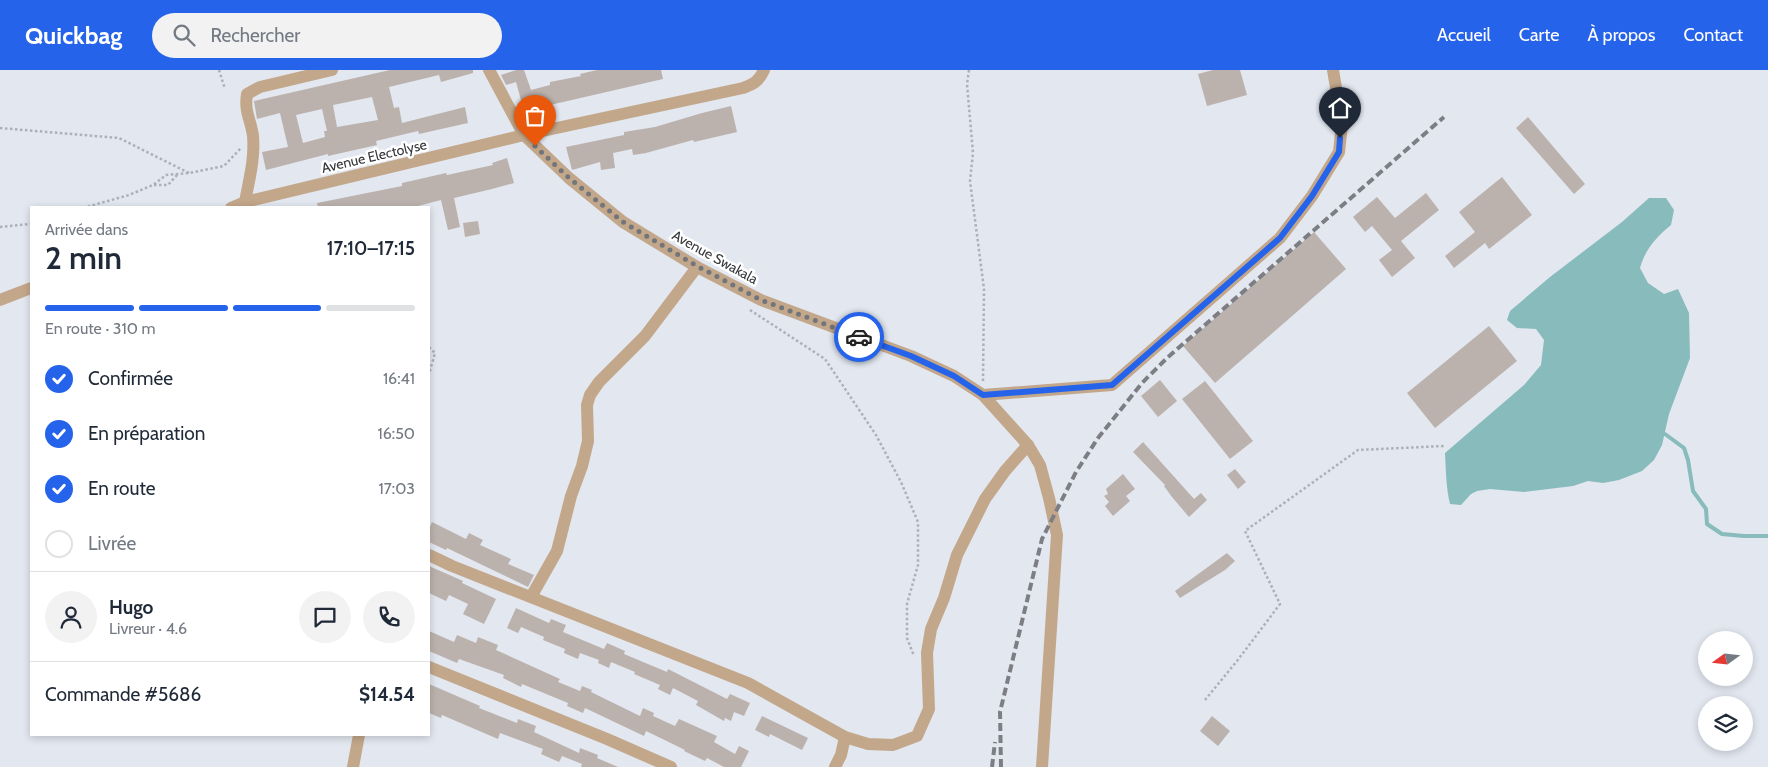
<!DOCTYPE html>
<html lang="fr">
<head>
<meta charset="utf-8">
<style>
  :root { --surface:#fff; --page:#f2f2f3; --text:#1f2937; --muted:#747a83; --line:#e0e1e3; --accent:#2563eb }
  body { margin:0; font-family:Cabin,sans-serif; background:var(--page); color:var(--text); height:100vh; display:flex; flex-direction:column; font-size:19px; white-space:nowrap }
  * { box-sizing:border-box; margin:0 }
  p { font-size:16px; color:var(--muted) }
  .icon { flex:none; width:28px; height:28px; fill:none; stroke:currentColor; stroke-width:2; stroke-linecap:round; stroke-linejoin:round }
  .map { position:relative; flex:1; overflow:hidden }
  .side { position:absolute; left:30px; top:136px; width:400px; height:530px; display:flex; flex-direction:column; background:var(--surface); border-radius:0px; box-shadow:0 2px 8px #0003 }
  .side>* { flex:none }
  .needle { width:32px; rotate:255deg }
  .buttons { position:absolute; left:1698px; top:561px; display:grid; gap:10px }
  .buttons a { display:grid; place-items:center; width:55px; height:55px; border-radius:50%; background:var(--surface); box-shadow:0 2px 8px #0003; font-size:25px }
  .pin { position:absolute; display:grid; place-items:center; width:42px; height:42px; color:#fff; margin:-51px -21px; border-radius:50% 50% 50% 0; rotate:-45deg; box-shadow:0 0 5px #0007 }
  .pin .icon { rotate:45deg }
  .courier { position:absolute; display:grid; place-items:center; width:50px; height:50px; margin:-25px; border:4px solid #2563eb; border-radius:50%; background:#fff; color:#222; box-shadow:0 1px 6px #0007 }
  .headline em { font-style:normal; font-weight:600 }
  .headline div { display:flex; flex-direction:column-reverse }
  .headline { display:flex; align-items:center; justify-content:space-between; height:85px; padding:0 15px }
  h1 { font-size:32px; font-weight:600; line-height:38px }
  .bar { display:grid; grid-template-columns:repeat(4,1fr); gap:8px 5px; align-content:center; height:60px; padding:0 15px }
  .bar i { height:6px; border-radius:4px; background:var(--line) }
  .bar .on { background:var(--accent) }
  .bar p { grid-column:span 4 }
  .line { display:flex; align-items:center; gap:12px; padding:0 15px; border-top:1px solid var(--line) }
  .line div { flex:1 }
  .round { display:grid; place-items:center; flex:none; width:52px; height:52px; border-radius:26px; background:var(--page) }
  ol { padding:0 15px; list-style:none }
  li { display:flex; align-items:center; gap:15px; height:55px }
  li p { margin-inline-start:auto }
  li .icon { padding:5px; border-radius:50%; background:var(--accent); color:#fff; stroke-width:4 }
  li:last-child { color:var(--muted) }
  li i { width:28px; height:28px; border:2px solid var(--line); border-radius:50% }
  header { display:flex; align-items:center; gap:30px; box-sizing:border-box; height:70px; padding:0 25px; background:var(--accent); color:#fff }
  header strong { font-size:24px }
  nav { display:flex; gap:28px; margin-inline-start:auto; font-size:18px }
  .search { width:350px; height:45px; background:var(--page); display:flex; align-items:center; gap:12px; box-sizing:border-box; padding:0 18px; border-radius:28px; color:var(--muted); font-size:19px }
  .map>svg:first-child { display:block }
  .water { fill:#87bbbc }
  .lines { fill:none; stroke-linecap:round; stroke-linejoin:round }
  .stream { stroke:#87bbbc; stroke-width:4 }
  .building { fill:#bcb2ad; fill-rule:evenodd }
  .path { stroke:#acb0b7; stroke-width:2.5; stroke-dasharray:2.5 2.5; stroke-linecap:butt }
  .minor { stroke:#c3a78a; stroke-width:12 }
  .rail { stroke:#7c7e84; stroke-width:4; stroke-dasharray:8 4; stroke-linecap:butt }
  .done { stroke:#72757a; stroke-width:5; stroke-dasharray:0 9 }
  .route { stroke:#2563eb; stroke-width:6 }
  .labels { text-anchor:middle; dominant-baseline:central; stroke-width:5; stroke-linejoin:round; paint-order:stroke }
  .street-label { font-size:14px; fill:#36373b; stroke:#fff }
</style>
</head>
<body>
<header>
<strong>Quickbag</strong>
<div class="search"><svg class="icon" aria-label="search" viewBox="0 0 24 24"><circle cx="10" cy="10" r="6"/><path d="M15 15l6 6"/></svg>Rechercher</div>
<nav><a>Accueil</a><a>Carte</a><a>À propos</a><a>Contact</a></nav>
</header>
<div class="map">
<svg width="1768" height="697" viewBox="0 0 1768 697">
  <rect width="100%" height="100%" fill="#e2e7f0"/>
  <path class="water" d="M 1649,128 L 1666,128 L 1674,140 L 1671,155 C 1656,167 1645,180 1640,198 L 1648,213 L 1664,224 L 1678,219 L 1689,243 L 1690,288 L 1669,344 L 1662,375 L 1654,390 L 1642,401 L 1619,410 L 1603,413 L 1588,411 L 1573,416 L 1524,422 L 1490,419 L 1477,421 L 1471,424 L 1461,435 L 1450,434 C 1446,417 1446,401 1445,383 L 1524,315 L 1541,295 L 1544,270 L 1536,259 L 1517,258 L 1507,250 L 1510,241 L 1550,207 L 1622,152 Z"/>
  <g class="lines">
    <polyline class="stream" points="1665,364 1684,378 1688,390 1693,421 1706,439 1707,454 1722,464 1744,466 1768,466"/>
  </g>
  <g class="building">
    <path d="M 390,0 L 473,0 L 473,3 L 441,12 L 439,5 L 389,17 L 394,38 L 399,37 L 402,53 L 465,37 L 468,53 L 419,64 L 418,61 L 376,71 L 377,75 L 328,86 L 328,84 L 266,100 L 262,82 L 288,77 L 280,43 L 257,49 L 254,31 ZM 372,27 L 378,50 L 337,57 L 333,35 ZM 322,39 L 327,61 L 324,61 L 325,67 L 303,73 L 296,45 Z"/>
    <polygon points="516,0 524,0 531,20 550,15 550,12 581,6 580,4 597,0 661,0 663,9 524,41 516,12 506,15 501,5"/>
    <polygon points="1213,0 1240,0 1247,25 1207,36 1198,4"/>
    <polygon points="731,36 737,62 694,72 693,70 646,83 633,85 632,79 613,83 615,98 601,100 600,92 572,100 566,77 624,65 624,62 655,57 702,43"/>
    <polygon points="1528,47 1585,114 1574,124 1516,58"/>
    <polygon points="507,88 514,113 492,119 454,128 460,157 448,160 441,130 410,138 318,138 317,133 402,116 402,113 446,103 447,105 493,95 492,93"/>
    <polygon points="1502,107 1532,145 1489,179 1485,173 1454,198 1445,186 1475,162 1459,142"/>
    <polygon points="1426,123 1439,140 1401,171 1415,188 1392,207 1379,190 1392,180 1372,156 1365,162 1353,147 1377,127 1395,148"/>
    <polygon points="478,151 480,164 465,167 463,153"/>
    <polygon points="1314,162 1346,199 1215,313 1183,276"/>
    <polygon points="1489,256 1517,291 1435,358 1407,323"/>
    <polygon points="1160,310 1177,331 1158,347 1141,326"/>
    <polygon points="1205,311 1253,371 1230,389 1182,329"/>
    <polygon points="1143,372 1194,429 1201,423 1207,430 1189,447 1172,427 1164,416 1165,415 1133,382"/>
    <polygon points="1235,399 1246,412 1238,419 1227,405"/>
    <polygon points="1123,404 1135,419 1126,426 1130,431 1113,446 1105,436 1109,432 1104,426 1108,424 1106,419"/>
    <polygon points="432,452 466,469 469,463 483,470 480,475 511,489 508,494 534,505 528,517 447,478 446,480 429,472 429,459"/>
    <polygon points="1227,483 1235,491 1225,500 1180,528 1175,521"/>
    <polygon points="429,496 463,511 462,513 496,529 484,554 463,544 468,534 449,525 446,531 429,523"/>
    <polygon points="516,538 549,553 551,549 566,555 563,562 604,579 607,573 625,581 624,584 667,602 668,599 727,629 730,624 750,633 744,646 734,642 731,651 725,648 724,651 696,635 698,631 673,618 670,625 658,619 660,615 634,604 635,602 611,592 609,598 598,593 599,590 580,583 578,589 564,583 565,579 543,570 544,567 521,557 518,563 507,558"/>
    <polygon points="429,561 454,572 457,565 476,573 478,567 498,575 496,580 560,609 558,612 580,621 582,616 592,620 591,622 640,646 643,638 654,643 653,646 675,656 679,649 717,666 714,672 735,684 739,676 749,681 741,697 724,697 707,688 705,691 684,681 685,680 646,661 644,666 585,638 583,643 567,636 568,633 522,614 521,617 503,608 504,605 459,589 457,593 429,581"/>
    <polygon points="429,614 480,636 479,638 517,653 518,649 536,656 534,662 579,683 580,678 598,685 597,688 618,697 581,697 582,694 562,686 559,692 541,684 543,679 500,663 498,669 442,645 441,648 429,643"/>
    <polygon points="762,646 808,668 802,680 770,664 769,667 755,660"/>
    <polygon points="1212,646 1230,661 1218,676 1200,661"/>
  </g>
  <g class="lines">
    <g class="path">
      <polyline points="219,0 225,19"/>
      <polyline points="969,0 967,14 973,83 970,111 984,219 983,311"/>
      <polyline points="0,58 119,68 189,103"/>
      <polyline points="154,115 168,115 178,104"/>
      <polyline points="83,138 129,125 153,115 166,105 189,103 224,96 241,78"/>
      <polyline points="0,157 31,154"/>
      <polyline points="750,240 825,289 876,365 901,412 918,452 918,495 907,534 907,568 914,586"/>
      <polyline points="429,277 435,283 429,304"/>
      <polyline points="1205,630 1237,591 1280,534 1245,461 1358,380 1444,376"/>
    </g>
    <g class="minor">
      <polyline points="489,0 524,65 569,108 623,152 697,197 761,230 911,286 954,306 983,325 1028,375 1040,395 1049,428 1057,465 1042,697"/>
      <path d="M 245,132 C 249,110 255,89 253,66 C 251,50 244,42 247,24 L 260,17 L 332,0"/>
      <path d="M 231,138 L 245,132 L 524,65 L 743,18 C 754,14 759,11 764,0"/>
      <polyline points="0,230 31,218"/>
      <polyline points="983,325 1112,315 1280,168 1312,126 1339,82 1342,54 1333,0"/>
      <polyline points="429,485 452,496 748,613 845,667 868,674 893,675 917,666 929,639 927,583 931,559 944,528 957,485 985,429 1005,401 1028,375"/>
      <polyline points="531,527 557,481 571,426 582,396 588,371 587,335 590,325 599,312 645,266 697,197"/>
      <polyline points="429,597 607,669 671,697"/>
      <polyline points="353,697 359,665"/>
      <polyline points="835,697 841,685 845,667"/>
    </g>
    <g class="rail">
      <polyline points="992,697 995,672"/>
      <polyline points="1001,697 1000,642 1042,469 1076,402 1098,368 1142,313 1168,287 1444,47"/>
    </g>
  </g>
  <g class="lines">
    <polyline class="done" points="535,76 569,108 623,152 697,196 761,230 859,267"/>
    <polyline class="route" points="859,267 911,286 954,306 983,325 1112,315 1280,168 1312,126 1339,82 1340,68"/>
  </g>
  <g class="labels">
    <g class="street-label">
      <text transform="translate(374 86) rotate(-13)">Avenue Electolyse</text>
      <text transform="translate(715 187) rotate(29)">Avenue Swakala</text>
    </g>
  </g>
</svg>
<div class="buttons">
<a><svg class="needle" viewBox="-14 -14 28 28"><path d="M0-13l5 13h-10z" fill="#e53935"/><path d="M0 13l5-13h-10z" fill="#747a83"/></svg></a>
<a><svg class="icon" aria-label="layers" viewBox="0 0 24 24"><path d="M12 4l9 5-9 5-9-5zM3 14l9 5 9-5"/></svg></a>
</div>
<div class="pin" style="left:535px;top:76px;background:#ea580c"><svg class="icon" aria-label="bag" viewBox="0 0 24 24"><path d="M5 8h14l-1 12H6zM9 8a3 3 0 0 1 6 0"/></svg></div>
<div class="pin" style="left:1340px;top:68px;background:#1f2937"><svg class="icon" aria-label="home" viewBox="0 0 24 24"><path d="M3 11l9-7 9 7M6 9v11h12V9"/></svg></div>
<div class="courier" style="left:859px;top:267px"><svg class="icon" aria-label="car" viewBox="0 0 24 24"><path d="M5 17H2v-5l4-1 3-4h7l3 4 3 1v5h-3M9 17h6M6 11h13"/><circle cx="7" cy="17" r="2"/><circle cx="17" cy="17" r="2"/></svg></div>
<section class="side">
<div class="headline"><div><h1>2 min</h1><p>Arrivée dans</p></div><em>17:10–17:15</em></div>
<div class="bar"><i class="on"></i><i class="on"></i><i class="on"></i><i></i><p>En route · 310 m</p></div>
<ol>
<li><svg class="icon" aria-label="check" viewBox="0 0 24 24"><path d="M5 12l5 5 9-10"/></svg>Confirmée<p>16:41</p></li>
<li><svg class="icon" aria-label="check" viewBox="0 0 24 24"><path d="M5 12l5 5 9-10"/></svg>En préparation<p>16:50</p></li>
<li><svg class="icon" aria-label="check" viewBox="0 0 24 24"><path d="M5 12l5 5 9-10"/></svg>En route<p>17:03</p></li>
<li><i></i>Livrée</li>
</ol>
<div class="line" style="height:90px"><a class="round"><svg class="icon" aria-label="person" viewBox="0 0 24 24"><circle cx="12" cy="8" r="4"/><path d="M4 21q1-7 8-7t8 7"/></svg></a><div><b>Hugo</b><p>Livreur · 4.6</p></div><a class="round"><svg class="icon" aria-label="chat" viewBox="0 0 24 24"><path d="M4 5h16v11H9l-5 4z"/></svg></a><a class="round"><svg class="icon" aria-label="phone" viewBox="0 0 24 24"><path d="M5 4h4l2 5-3 2q2 4 5 5l2-3 5 2v4C11 20 4 13 5 4z"/></svg></a></div>
<div class="line" style="height:65px"><div>Commande #5686</div><b>$14.54</b></div>
</section>
</div>
</body>
</html>
